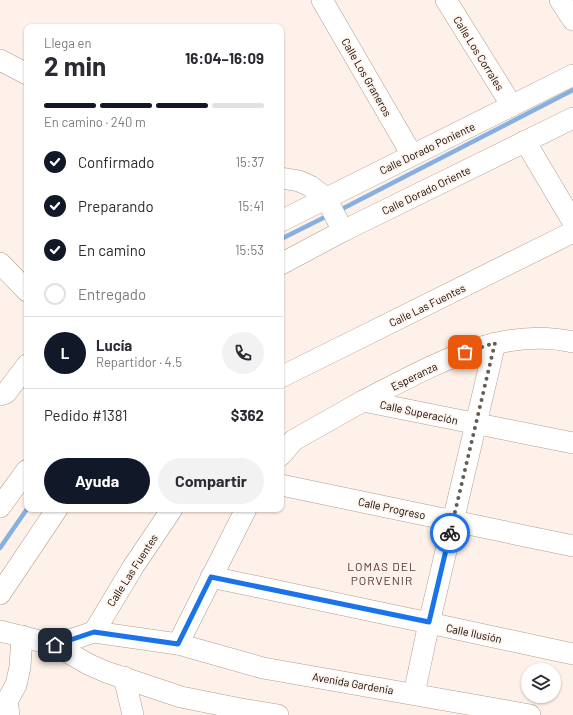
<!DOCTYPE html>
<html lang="es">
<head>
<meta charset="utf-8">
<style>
  :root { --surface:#fff; --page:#f2f2f3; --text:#2b2b33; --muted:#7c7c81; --line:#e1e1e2; --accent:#111827 }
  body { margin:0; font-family:Barlow,sans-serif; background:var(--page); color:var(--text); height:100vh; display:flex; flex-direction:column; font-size:15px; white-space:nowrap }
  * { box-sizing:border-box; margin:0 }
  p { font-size:13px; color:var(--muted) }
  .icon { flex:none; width:22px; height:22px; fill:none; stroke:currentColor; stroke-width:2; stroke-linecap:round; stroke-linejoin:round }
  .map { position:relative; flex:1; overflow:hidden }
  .sheet { position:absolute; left:24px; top:24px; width:260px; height:488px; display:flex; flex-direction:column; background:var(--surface); border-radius:8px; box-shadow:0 1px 3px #0004 }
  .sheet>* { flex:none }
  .tools { position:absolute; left:521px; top:663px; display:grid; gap:8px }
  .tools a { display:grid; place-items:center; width:40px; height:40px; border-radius:50%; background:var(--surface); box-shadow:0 1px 3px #0004; font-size:20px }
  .pin { position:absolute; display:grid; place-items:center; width:34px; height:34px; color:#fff; margin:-17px; border-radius:8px; box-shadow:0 2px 6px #0006 }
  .courier { position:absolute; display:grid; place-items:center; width:40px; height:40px; margin:-20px; border:3px solid #1a73e8; border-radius:50%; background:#fff; color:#222; box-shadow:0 1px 5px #0007 }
  .summary em { font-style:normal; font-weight:700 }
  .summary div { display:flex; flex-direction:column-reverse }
  .summary { display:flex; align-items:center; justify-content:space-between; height:68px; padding:0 20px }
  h1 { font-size:26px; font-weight:700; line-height:30px }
  .bar { display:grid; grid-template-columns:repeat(4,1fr); gap:6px 4px; align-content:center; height:48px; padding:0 20px }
  .bar i { height:5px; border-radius:3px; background:var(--line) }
  .bar .on { background:var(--accent) }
  .bar p { grid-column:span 4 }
  .line { display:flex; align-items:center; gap:10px; padding:0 20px; border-top:1px solid var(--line) }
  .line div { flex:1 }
  .round { display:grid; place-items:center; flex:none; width:42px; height:42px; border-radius:21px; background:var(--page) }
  ol { padding:0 20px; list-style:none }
  li { display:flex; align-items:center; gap:12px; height:44px }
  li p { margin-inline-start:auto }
  li .icon { padding:4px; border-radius:50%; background:var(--accent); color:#fff; stroke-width:4 }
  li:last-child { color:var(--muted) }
  li i { width:22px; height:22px; border:2px solid var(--line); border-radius:50% }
  .cta { display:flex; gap:8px; margin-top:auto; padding:8px 20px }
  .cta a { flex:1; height:46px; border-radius:24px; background:var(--accent); color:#fff; font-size:16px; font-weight:700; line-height:46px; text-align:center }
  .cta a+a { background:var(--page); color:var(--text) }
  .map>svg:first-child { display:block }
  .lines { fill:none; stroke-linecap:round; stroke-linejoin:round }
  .stream { stroke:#85b0e1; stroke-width:4.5 }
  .minor-casing { stroke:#b19c90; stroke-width:22 }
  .minor { stroke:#fff; stroke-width:21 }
  .done { stroke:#645b55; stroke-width:4; stroke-dasharray:0 7.2 }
  .route { stroke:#1a73e8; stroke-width:5 }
  .labels { text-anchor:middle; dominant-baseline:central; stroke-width:3; stroke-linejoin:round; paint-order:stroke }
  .street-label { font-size:11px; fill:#110a06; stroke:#fef1e9 }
  .neighbourhood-label { font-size:12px; letter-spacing:1px; fill:#514035; stroke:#fef1e9 }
</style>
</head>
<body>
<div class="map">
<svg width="573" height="715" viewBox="0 0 573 715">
  <rect width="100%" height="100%" fill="#fef1e9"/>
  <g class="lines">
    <g class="stream">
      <polyline points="338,211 573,90"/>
      <polyline points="281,239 329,215"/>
      <polyline points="0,548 27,509"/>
    </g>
    <defs>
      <g id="minor">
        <polyline points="322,0 412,155"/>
        <polyline points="446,0 512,106"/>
        <polyline points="560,0 573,20"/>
        <polyline points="0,60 27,74"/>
        <polyline points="525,141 573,222"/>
        <polyline points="281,178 299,181 310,186 326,198 343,231"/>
        <polyline points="281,221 573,75"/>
        <polyline points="0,263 27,291"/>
        <polyline points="281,264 343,231 573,118"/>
        <polyline points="281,377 573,232"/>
        <polyline points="0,395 6,393 27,365"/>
        <path d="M 363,401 C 428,368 498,325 573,342"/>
        <polyline points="281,455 294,440 363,401 573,443"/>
        <polyline points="281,485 573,546"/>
        <polyline points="0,507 27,470"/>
        <polyline points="211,577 429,623 573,654"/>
        <polyline points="0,594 57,509"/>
        <polyline points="0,631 55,645 88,664 106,672 181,697 241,709 278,715"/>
        <polyline points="94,632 133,567 172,509"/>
        <polyline points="178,644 246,509"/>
        <polyline points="55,645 94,632 178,644 263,668 530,715"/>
        <polyline points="124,677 133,715"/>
        <polyline points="414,694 429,623 495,343"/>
        <polyline points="9,715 7,701 16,685 20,667 22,636"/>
      </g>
    </defs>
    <use href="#minor" class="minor-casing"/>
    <use href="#minor" class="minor"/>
  </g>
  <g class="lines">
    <polyline class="done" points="450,533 495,343 465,352"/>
    <polyline class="route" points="55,645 94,632 178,644 211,577 429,622 450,533"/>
  </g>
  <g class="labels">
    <g class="street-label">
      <text transform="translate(479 53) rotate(58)">Calle Los Corrales</text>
      <text transform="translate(367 77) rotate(60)">Calle Los Graneros</text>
      <text transform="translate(427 148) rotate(-26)">Calle Dorado Poniente</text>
      <text transform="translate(426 190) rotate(-26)">Calle Dorado Oriente</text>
      <text transform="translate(427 305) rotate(-26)">Calle Las Fuentes</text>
      <text transform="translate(414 376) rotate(-26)">Esperanza</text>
      <text transform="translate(419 412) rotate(12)">Calle Superación</text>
      <text transform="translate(392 508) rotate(12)">Calle Progreso</text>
      <text transform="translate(132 570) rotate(-57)">Calle Las Fuentes</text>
      <text transform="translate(474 633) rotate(12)">Calle Ilusión</text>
      <text transform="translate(353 683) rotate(10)">Avenida Gardenia</text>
    </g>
    <g class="neighbourhood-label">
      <text x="382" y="566">LOMAS DEL<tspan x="382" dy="14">PORVENIR</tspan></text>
    </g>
  </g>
</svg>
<div class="tools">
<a><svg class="icon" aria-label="layers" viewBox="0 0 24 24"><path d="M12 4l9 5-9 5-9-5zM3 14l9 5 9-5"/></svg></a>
</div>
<div class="pin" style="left:465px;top:352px;background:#ea580c"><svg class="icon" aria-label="bag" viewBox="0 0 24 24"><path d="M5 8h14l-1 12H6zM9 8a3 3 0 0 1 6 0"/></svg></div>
<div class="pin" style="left:55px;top:645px;background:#1f2937"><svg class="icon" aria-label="home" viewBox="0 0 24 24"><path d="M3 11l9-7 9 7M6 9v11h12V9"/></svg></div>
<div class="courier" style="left:450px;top:533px"><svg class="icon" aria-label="bike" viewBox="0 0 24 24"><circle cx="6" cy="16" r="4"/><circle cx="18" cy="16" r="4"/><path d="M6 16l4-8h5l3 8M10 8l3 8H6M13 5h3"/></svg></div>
<section class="sheet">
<div class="summary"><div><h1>2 min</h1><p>Llega en</p></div><em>16:04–16:09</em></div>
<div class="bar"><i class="on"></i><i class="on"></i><i class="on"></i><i></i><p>En camino · 240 m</p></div>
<ol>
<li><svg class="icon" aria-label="check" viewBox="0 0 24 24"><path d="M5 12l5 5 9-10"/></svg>Confirmado<p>15:37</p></li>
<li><svg class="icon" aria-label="check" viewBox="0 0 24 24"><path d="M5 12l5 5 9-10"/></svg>Preparando<p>15:41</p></li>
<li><svg class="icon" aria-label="check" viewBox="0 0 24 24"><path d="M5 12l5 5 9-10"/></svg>En camino<p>15:53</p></li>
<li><i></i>Entregado</li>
</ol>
<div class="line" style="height:72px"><b class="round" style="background:var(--accent);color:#fff">L</b><div><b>Lucía</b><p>Repartidor · 4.5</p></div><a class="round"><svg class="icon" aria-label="phone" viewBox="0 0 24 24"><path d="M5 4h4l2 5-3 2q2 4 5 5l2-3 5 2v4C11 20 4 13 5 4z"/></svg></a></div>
<div class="line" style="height:52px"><div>Pedido #1381</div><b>$362</b></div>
<div class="cta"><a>Ayuda</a><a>Compartir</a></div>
</section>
</div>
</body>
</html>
